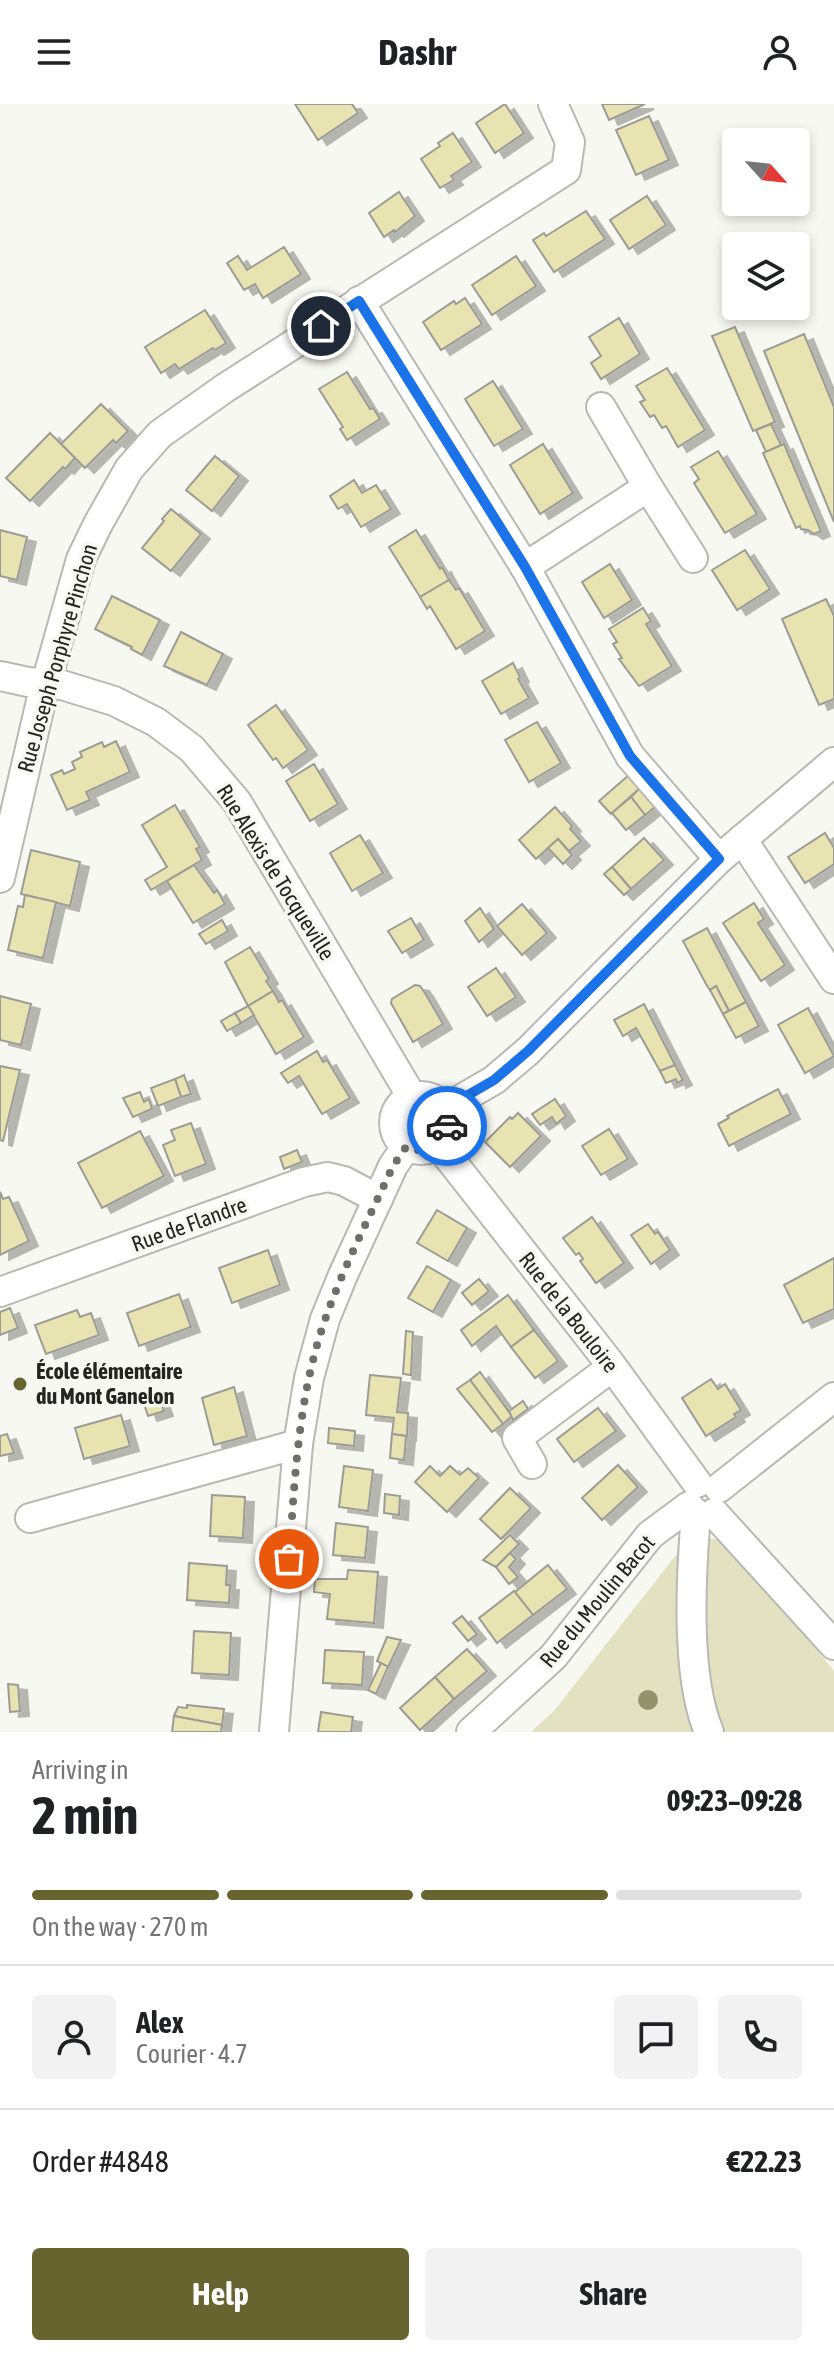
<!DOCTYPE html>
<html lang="en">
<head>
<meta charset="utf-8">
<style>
  :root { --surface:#fff; --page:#f2f2f2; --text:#202124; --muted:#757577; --line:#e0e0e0; --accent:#686430 }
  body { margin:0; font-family:"Asap Condensed",sans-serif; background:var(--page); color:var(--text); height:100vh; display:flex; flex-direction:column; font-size:30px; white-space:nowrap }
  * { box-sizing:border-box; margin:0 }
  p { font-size:26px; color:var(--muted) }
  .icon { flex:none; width:44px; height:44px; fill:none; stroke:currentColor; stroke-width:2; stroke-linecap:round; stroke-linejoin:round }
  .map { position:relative; height:1628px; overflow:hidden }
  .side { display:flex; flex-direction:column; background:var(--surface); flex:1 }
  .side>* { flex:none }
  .needle { width:52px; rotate:117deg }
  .tools { position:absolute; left:722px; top:24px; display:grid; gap:16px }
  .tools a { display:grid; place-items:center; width:88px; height:88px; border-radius:8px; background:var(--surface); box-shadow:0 4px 12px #0003; font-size:40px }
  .pin { position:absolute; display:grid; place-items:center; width:68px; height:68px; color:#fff; margin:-34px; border:4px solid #fff; border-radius:50%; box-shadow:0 2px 8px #0007 }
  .courier { position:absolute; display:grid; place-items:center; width:80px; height:80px; margin:-40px; border:6px solid #1a73e8; border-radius:50%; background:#fff; color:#222; box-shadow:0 2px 10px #0007 }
  .summary em { font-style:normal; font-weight:700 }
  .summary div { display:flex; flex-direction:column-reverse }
  .summary { display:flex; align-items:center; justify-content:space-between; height:136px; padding:0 32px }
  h1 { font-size:52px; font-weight:700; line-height:60px }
  .bar { display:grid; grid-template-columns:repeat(4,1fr); gap:12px 8px; align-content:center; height:96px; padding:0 32px }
  .bar i { height:10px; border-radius:6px; background:var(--line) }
  .bar .current { background:var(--accent) }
  .bar p { grid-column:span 4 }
  .line { display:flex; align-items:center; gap:20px; padding:0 32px; border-top:2px solid var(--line) }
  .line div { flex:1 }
  .round { display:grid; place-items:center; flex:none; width:84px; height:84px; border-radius:8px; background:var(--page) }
  .button { display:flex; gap:16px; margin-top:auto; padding:16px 32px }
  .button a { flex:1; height:92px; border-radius:8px; background:var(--accent); color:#fff; font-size:32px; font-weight:700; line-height:92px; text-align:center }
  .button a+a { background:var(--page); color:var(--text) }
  header { display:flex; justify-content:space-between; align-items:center; height:104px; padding:0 32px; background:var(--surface); font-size:36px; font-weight:700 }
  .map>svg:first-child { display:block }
  .green { fill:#e2e1c1 }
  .building { fill:#e7e4b1; stroke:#9c9c96; stroke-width:2; filter:url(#shadow) }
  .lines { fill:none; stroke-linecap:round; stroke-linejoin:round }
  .minor-casing { stroke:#b9b8b2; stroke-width:32 }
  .minor { stroke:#fff; stroke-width:28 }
  .tree { fill:#94926d }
  .done { stroke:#6e6e6a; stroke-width:8; stroke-dasharray:0 14.4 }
  .route { stroke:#1a73e8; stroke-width:10 }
  .poi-dot { fill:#686430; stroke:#f8f8f2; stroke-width:3 }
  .labels { text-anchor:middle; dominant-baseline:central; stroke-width:7; stroke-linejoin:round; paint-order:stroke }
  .street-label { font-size:22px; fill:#242421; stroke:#f8f8f2 }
  .poi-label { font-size:22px; font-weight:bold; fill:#242421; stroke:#f8f8f2; text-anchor:start }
</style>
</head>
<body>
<header><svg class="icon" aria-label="menu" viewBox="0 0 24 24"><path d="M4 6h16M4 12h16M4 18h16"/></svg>Dashr<svg class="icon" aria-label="person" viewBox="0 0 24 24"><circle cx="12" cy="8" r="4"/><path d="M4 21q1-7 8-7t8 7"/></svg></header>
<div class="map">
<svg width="834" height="1628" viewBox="0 0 834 1628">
  <defs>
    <filter id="shadow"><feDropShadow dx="9" dy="5" stdDeviation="0" flood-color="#0004"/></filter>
  </defs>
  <rect width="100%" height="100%" fill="#f8f8f2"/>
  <polygon class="green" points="694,1434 719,1435 766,1483 834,1567 834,1628 531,1628 554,1607 683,1442"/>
  <g class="building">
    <polygon points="295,0 352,0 358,9 318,36"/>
    <polygon points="505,0 524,29 495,49 476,19"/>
    <polygon points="602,0 645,0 609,16"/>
    <polygon points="649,12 669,56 636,71 616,26"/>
    <polygon points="453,29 472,58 451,72 454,76 440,84 421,55 440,42 438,39"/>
    <polygon points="399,88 415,112 395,128 394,126 384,133 369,109"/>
    <polygon points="647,92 666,121 629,145 610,116"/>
    <polygon points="586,107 605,135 554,168 533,136 544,129 546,132"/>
    <polygon points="284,143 301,170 263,194 255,180 244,186 227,159 238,152 247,166"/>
    <polygon points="516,152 536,182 492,211 472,181"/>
    <polygon points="465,194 482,220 441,246 423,218 454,197 456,200"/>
    <polygon points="205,206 226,239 215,246 213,244 179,265 175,260 161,269 145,243"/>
    <polygon points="619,214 640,250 601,275 591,259 601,252 589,233"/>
    <polygon points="735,223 775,318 753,327 712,232"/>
    <polygon points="804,230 834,303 834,418 764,247"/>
    <polygon points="667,264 705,326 678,343 666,322 662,324 654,311 650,313 640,298 645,296 636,282"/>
    <polygon points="347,268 370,305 373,304 380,315 347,336 340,325 343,323 319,285"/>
    <polygon points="493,277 523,325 494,342 465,295"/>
    <polygon points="101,300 128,327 116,339 113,336 85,364 61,340"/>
    <polygon points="771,320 781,341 766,348 756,326"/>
    <polygon points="50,329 75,354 65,365 63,363 30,397 6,374"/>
    <polygon points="543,340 573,389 540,410 510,361"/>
    <polygon points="784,340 821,427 814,430 808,426 801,425 800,422 796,424 763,349"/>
    <polygon points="718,347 757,410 725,429 694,379 699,375 691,363"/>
    <polygon points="215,352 239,372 212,407 186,386"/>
    <polygon points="354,376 362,389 376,381 391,405 361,423 347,400 338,405 330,392"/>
    <polygon points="171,405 201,430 171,467 142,444 164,417 162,415"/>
    <polygon points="0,426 27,433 17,476 0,472"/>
    <polygon points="416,426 440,465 442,463 449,476 420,493 389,443"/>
    <polygon points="745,446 770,485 737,506 712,466"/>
    <polygon points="610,460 632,496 604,514 582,478"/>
    <polygon points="449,476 456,486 459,484 485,527 456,545 430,502 427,505 420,493"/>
    <polygon points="112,492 160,516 142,551 131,545 132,543 95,525"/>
    <polygon points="826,495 834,512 834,595 819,601 782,515"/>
    <polygon points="643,504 651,517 646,520 672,562 639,582 619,555 622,554 613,540 617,538 609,525"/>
    <polygon points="181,528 223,550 207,581 164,562"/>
    <polygon points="513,559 520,573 518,575 529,594 501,610 482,577"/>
    <polygon points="276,601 308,646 283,664 276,654 273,656 248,621"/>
    <polygon points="537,618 561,659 529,678 505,636"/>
    <polygon points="116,637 130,668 86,688 90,696 67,706 51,671 62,666 64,670 75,665 72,658 82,653 80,648 102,638 104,643"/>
    <polygon points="314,660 338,700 310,717 286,677"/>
    <polygon points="630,670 640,684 611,710 599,697"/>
    <polygon points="640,684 655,703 645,711 631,693"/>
    <polygon points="631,693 645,711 626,726 612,709"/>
    <polygon points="175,701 200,743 196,745 202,756 151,786 145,776 167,763 142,721"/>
    <polygon points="555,703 572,722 570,725 581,737 569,747 558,735 536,755 519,736"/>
    <polygon points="825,729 834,744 834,760 805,779 788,753"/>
    <polygon points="360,731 383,769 352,787 330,749"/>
    <polygon points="644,734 664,756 631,785 612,763"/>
    <polygon points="558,735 572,751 563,760 548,744"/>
    <polygon points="31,746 80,758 70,802 21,790"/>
    <polygon points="194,761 214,789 217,786 225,800 193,819 167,777"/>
    <polygon points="612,763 631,785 624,791 604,770"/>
    <polygon points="25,791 56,798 43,854 8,846 18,802 23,803"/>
    <polygon points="754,799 764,815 758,819 785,861 761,877 723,819"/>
    <polygon points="522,800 547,829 522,851 497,822"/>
    <polygon points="480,804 494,825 479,838 465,817"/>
    <polygon points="411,814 424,836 402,849 388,827"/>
    <polygon points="222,816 228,827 206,840 199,830"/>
    <polygon points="707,824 746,898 729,907 716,882 710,886 706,880 683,837"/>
    <polygon points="250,843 269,875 266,877 273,887 248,902 225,858"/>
    <polygon points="496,864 516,893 487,912 468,883"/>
    <polygon points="415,881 420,882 425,889 443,920 413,938 391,899 392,895"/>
    <polygon points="716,882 729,907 723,910 710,886"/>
    <polygon points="273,887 279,898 282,896 304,933 276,950 248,902"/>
    <polygon points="0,892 31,900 21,941 0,936"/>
    <polygon points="746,898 759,922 736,934 723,910"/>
    <polygon points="644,900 675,961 660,967 636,924 623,932 614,916"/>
    <polygon points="248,902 254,911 241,919 235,909"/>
    <polygon points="808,904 834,952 805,969 778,921"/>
    <polygon points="235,909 241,919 227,927 221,917"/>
    <polygon points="317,947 323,958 327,956 350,994 322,1010 299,972 288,979 281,969"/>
    <polygon points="675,961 683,976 677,979 676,975 666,979 660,967"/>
    <polygon points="0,962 20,966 3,1037 0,1036"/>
    <polygon points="184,971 191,990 181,993 175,975"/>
    <polygon points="175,975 181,993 158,1002 151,984"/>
    <polygon points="778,985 791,1010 729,1042 718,1020 729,1014 727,1012"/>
    <polygon points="140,988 144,998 149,995 152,1005 133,1013 123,994"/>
    <polygon points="555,995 566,1012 556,1020 552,1013 540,1021 532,1010"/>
    <polygon points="518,1009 541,1032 510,1063 485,1038 510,1013 512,1015"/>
    <polygon points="191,1019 206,1060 175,1072 163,1041 175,1036 171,1026"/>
    <polygon points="609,1025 628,1055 601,1071 582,1042"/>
    <polygon points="140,1027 164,1072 102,1104 78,1059"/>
    <polygon points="297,1046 302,1058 284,1065 280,1053"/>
    <polygon points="0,1088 3,1095 9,1093 29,1137 0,1151"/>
    <polygon points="437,1106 467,1124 448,1157 417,1139"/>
    <polygon points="592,1113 624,1159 596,1179 580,1157 583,1155 579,1149 576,1151 563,1134"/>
    <polygon points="648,1120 655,1130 658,1128 670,1146 651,1160 631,1131"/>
    <polygon points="268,1146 280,1181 232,1199 219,1164"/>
    <polygon points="834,1154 834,1205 803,1219 784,1181"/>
    <polygon points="427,1162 451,1176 433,1208 408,1194"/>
    <polygon points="479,1175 489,1187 472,1201 462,1189"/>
    <polygon points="179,1190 191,1223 139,1242 127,1209"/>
    <polygon points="508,1191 534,1226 511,1243 496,1222 472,1242 461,1226"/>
    <polygon points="10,1204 18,1224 0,1231 0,1208"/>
    <polygon points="77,1206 80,1213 91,1209 99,1231 46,1250 35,1221"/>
    <polygon points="534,1226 558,1257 535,1274 511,1243"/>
    <polygon points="406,1227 413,1228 411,1271 403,1270"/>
    <polygon points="480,1268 512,1312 503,1320 470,1276"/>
    <polygon points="370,1271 401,1274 397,1308 408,1309 407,1332 392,1330 394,1314 366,1311"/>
    <polygon points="711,1275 718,1285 725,1280 741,1306 734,1310 736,1313 706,1332 682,1294"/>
    <polygon points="470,1276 503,1320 492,1328 457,1285"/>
    <polygon points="234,1283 247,1332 214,1341 202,1294"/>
    <polygon points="158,1290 164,1307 148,1312 143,1297"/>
    <polygon points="523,1297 528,1305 513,1316 509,1307"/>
    <polygon points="598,1304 616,1327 574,1358 557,1335"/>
    <polygon points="121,1311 130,1342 84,1355 75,1324"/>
    <polygon points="329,1324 355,1327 354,1342 328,1339"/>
    <polygon points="7,1330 14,1349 0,1352 0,1332"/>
    <polygon points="392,1330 406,1332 404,1356 390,1354"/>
    <polygon points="618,1361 638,1383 602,1416 582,1394"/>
    <polygon points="344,1362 373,1366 368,1407 339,1403"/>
    <polygon points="430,1362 440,1372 450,1362 460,1371 468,1364 479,1374 447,1408 415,1378"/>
    <polygon points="510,1384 531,1404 501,1435 480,1415"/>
    <polygon points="385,1390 400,1392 399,1411 384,1409"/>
    <polygon points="212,1391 245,1393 243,1434 210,1432"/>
    <polygon points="336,1419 368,1423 365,1454 333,1451"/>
    <polygon points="510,1431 519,1440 496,1463 483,1456"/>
    <polygon points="510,1449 516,1455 509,1463 518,1473 509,1480 496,1463"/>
    <polygon points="189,1459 227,1462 226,1481 230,1481 229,1499 187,1496"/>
    <polygon points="548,1461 567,1485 533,1511 515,1488"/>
    <polygon points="348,1466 378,1468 374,1519 327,1515 330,1490 314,1488 315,1475 347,1475"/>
    <polygon points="514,1487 533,1511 497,1539 479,1514"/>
    <polygon points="462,1512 477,1530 468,1537 453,1519"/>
    <polygon points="194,1527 231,1529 229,1571 192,1569"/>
    <polygon points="387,1533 401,1536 388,1563 377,1557"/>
    <polygon points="467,1545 487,1567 454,1595 435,1573"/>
    <polygon points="325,1546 364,1548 362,1581 323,1579"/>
    <polygon points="381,1559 388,1563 376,1590 368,1586"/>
    <polygon points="435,1573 454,1595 420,1626 400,1604"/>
    <polygon points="8,1580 18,1581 20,1607 10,1608"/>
    <polygon points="187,1601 224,1605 222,1621 174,1612 178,1603 187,1604"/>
    <polygon points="321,1608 353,1613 351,1628 318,1628"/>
    <polygon points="174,1612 222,1621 221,1628 172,1628"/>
  </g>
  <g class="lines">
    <defs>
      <g id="minor">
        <polyline points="359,197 525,463 630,652 719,755"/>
        <polyline points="648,383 693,454"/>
        <polyline points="525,463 648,383 601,303"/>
        <polyline points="0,572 28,578 62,581 114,597 156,618 192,645 237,698 412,993"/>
        <polyline points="742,735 834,875"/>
        <polyline points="0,774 41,597 81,455 98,420 129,365 160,330 225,284 566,66 570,38 553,0"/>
        <circle cx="421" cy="1019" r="27"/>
        <polyline points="444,1005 494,976 528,947 719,755 834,658"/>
        <polyline points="438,1040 609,1258 697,1379"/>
        <polyline points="0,1188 304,1078 328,1073 344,1077 378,1095"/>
        <polyline points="532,1360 517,1334 612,1263"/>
        <polyline points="719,1384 834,1293"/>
        <path d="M 696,1409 C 691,1471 685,1571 709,1628"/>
        <polyline points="714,1409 834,1541"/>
        <polyline points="30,1414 298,1340"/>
        <polyline points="274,1628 298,1340 309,1274 325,1215 343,1171 393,1062 406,1043"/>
        <polyline points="471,1628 553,1553 650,1431 689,1402"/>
      </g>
    </defs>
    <use href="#minor" class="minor-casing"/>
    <use href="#minor" class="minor"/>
  </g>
  <circle class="tree" cx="648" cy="1596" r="10"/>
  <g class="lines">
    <path class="done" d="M 289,1455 C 295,1374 298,1291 326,1213 C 344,1162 370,1112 393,1062 L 406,1043 C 426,1051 442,1043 447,1022"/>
    <polyline class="route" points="321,222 359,197 525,463 630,652 719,755 528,947 494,976 444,1005 447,1022"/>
  </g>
  <circle class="poi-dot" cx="20" cy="1280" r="8"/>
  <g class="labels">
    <g class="street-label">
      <text transform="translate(57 554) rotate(-74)">Rue Joseph Porphyre Pinchon</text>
      <text transform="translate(276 768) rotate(58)">Rue Alexis de Tocqueville</text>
      <text transform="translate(189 1120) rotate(-20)">Rue de Flandre</text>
      <text transform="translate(569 1208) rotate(52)">Rue de la Bouloire</text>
      <text transform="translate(597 1497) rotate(-50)">Rue du Moulin Bacot</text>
    </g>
    <g class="poi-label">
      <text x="36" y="1267">École élémentaire<tspan x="36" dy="25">du Mont Ganelon</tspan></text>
    </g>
  </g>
</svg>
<div class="tools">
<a><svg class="needle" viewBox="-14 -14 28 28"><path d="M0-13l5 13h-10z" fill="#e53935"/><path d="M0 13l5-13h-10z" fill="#757577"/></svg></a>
<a><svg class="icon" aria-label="layers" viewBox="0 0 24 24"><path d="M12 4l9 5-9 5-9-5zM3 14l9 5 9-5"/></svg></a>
</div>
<div class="pin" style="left:289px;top:1455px;background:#ea580c"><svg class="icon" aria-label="bag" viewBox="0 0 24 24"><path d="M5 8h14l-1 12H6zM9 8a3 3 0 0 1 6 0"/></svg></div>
<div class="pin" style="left:321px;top:222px;background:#1f2937"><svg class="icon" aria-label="home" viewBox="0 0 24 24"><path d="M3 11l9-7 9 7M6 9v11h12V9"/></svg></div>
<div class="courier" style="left:447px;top:1022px"><svg class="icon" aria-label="car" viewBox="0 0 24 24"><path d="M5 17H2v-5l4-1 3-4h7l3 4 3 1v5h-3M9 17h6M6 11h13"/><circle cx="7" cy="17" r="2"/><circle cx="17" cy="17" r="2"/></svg></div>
</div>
<section class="side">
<div class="summary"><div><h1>2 min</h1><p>Arriving in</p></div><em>09:23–09:28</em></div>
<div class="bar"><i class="current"></i><i class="current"></i><i class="current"></i><i></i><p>On the way · 270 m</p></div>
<div class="line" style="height:144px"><a class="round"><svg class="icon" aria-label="person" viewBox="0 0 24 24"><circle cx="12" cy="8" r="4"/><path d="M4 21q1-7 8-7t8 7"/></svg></a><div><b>Alex</b><p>Courier · 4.7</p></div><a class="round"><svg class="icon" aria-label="chat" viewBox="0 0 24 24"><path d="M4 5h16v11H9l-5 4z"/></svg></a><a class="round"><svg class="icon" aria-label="phone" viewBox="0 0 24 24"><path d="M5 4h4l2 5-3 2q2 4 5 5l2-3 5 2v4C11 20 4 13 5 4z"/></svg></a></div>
<div class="line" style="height:104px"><div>Order #4848</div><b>€22.23</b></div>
<div class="button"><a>Help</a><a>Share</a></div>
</section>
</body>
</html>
